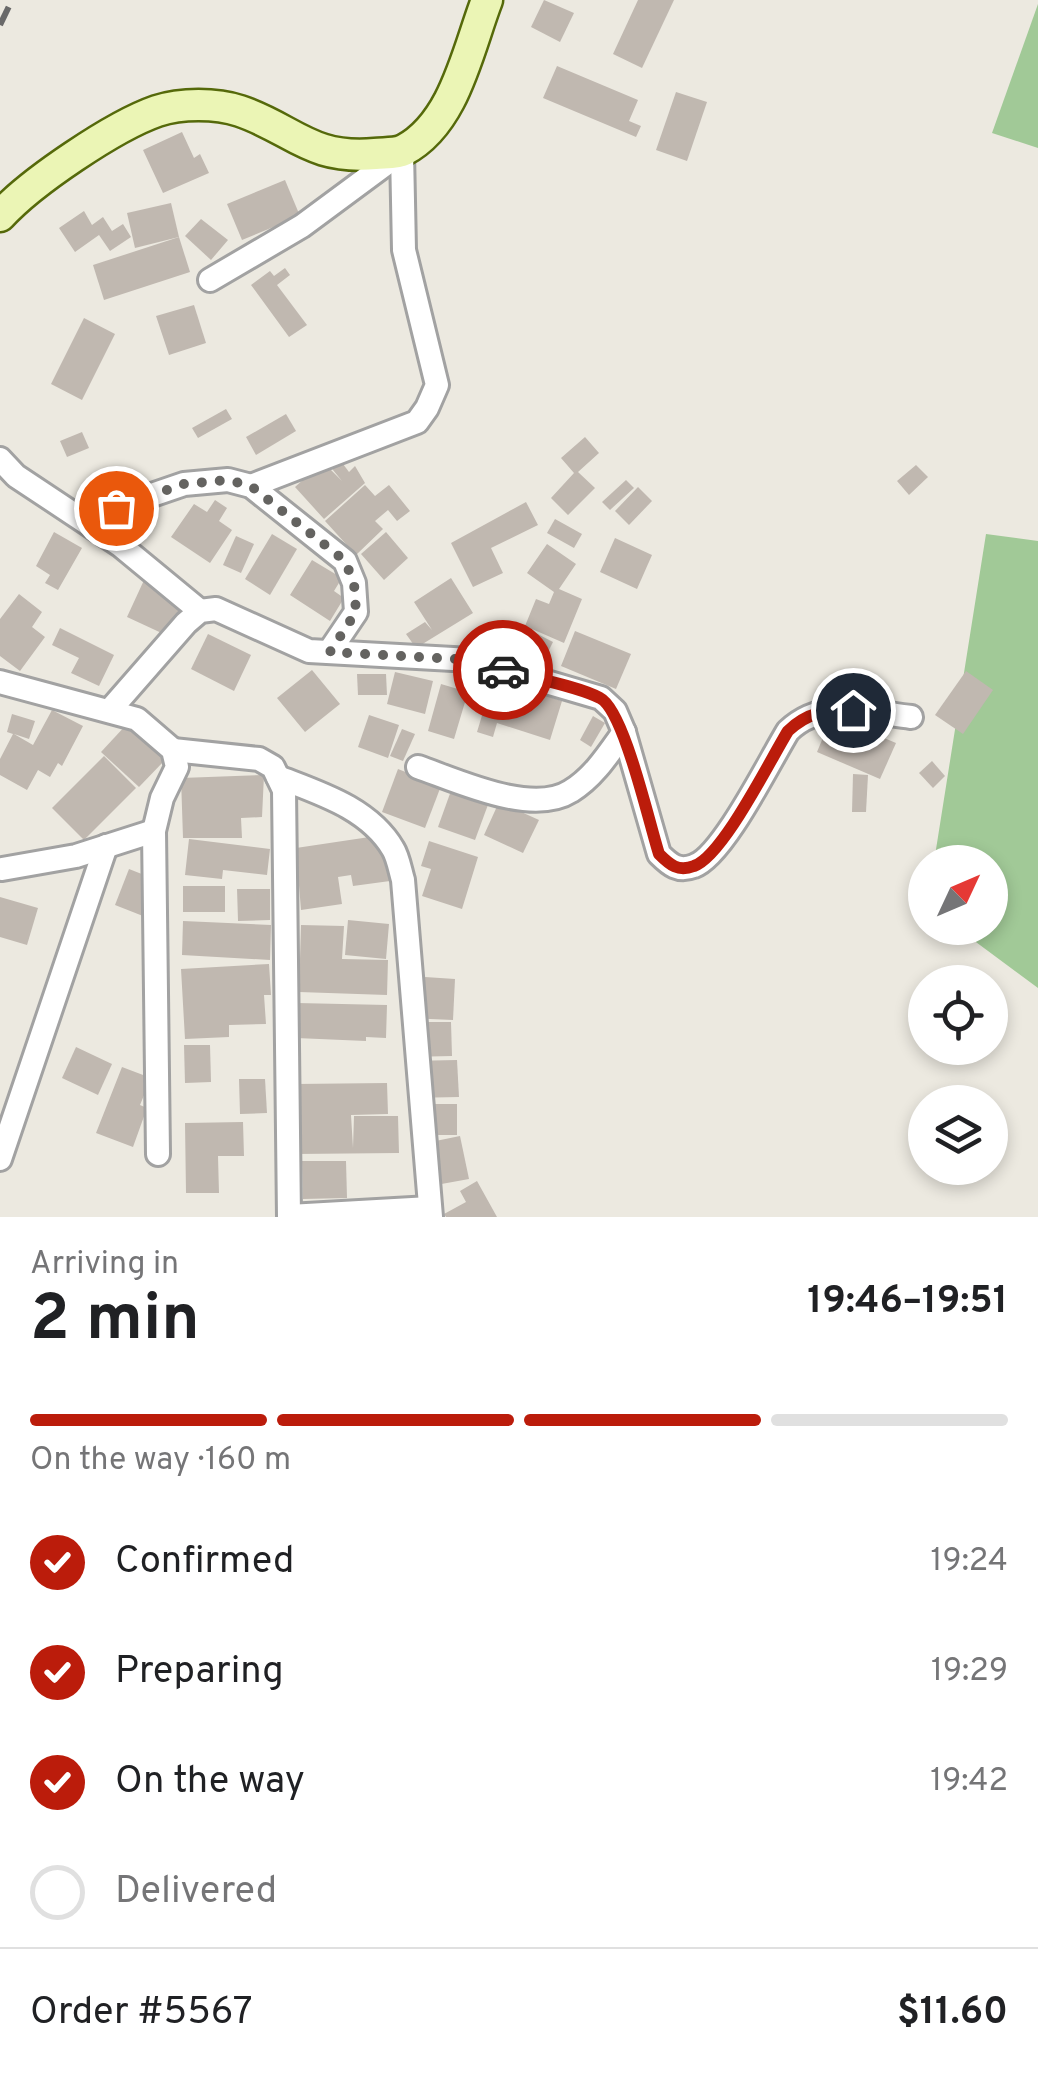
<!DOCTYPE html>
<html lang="en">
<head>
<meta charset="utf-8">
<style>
  :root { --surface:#fff; --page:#f2f2f2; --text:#202124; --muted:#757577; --line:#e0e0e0; --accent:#bb1c0b }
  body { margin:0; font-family:Overpass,sans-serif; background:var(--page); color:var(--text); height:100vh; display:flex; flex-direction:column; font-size:38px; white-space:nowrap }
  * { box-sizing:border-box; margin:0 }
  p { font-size:32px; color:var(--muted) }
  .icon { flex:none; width:55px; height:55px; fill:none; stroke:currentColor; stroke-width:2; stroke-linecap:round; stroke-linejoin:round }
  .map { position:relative; height:1217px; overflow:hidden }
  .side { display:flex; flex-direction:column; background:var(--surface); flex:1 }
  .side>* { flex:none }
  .needle { width:65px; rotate:46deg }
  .controls { position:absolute; left:908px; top:845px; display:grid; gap:20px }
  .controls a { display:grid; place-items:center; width:100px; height:100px; border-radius:50%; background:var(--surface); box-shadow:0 5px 15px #0003; font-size:50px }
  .pin { position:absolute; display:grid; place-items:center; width:85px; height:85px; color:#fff; margin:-42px; border:5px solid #fff; border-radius:50%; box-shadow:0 2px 10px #0007 }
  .courier { position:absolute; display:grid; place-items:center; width:100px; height:100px; margin:-50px; border:8px solid #bb1c0b; border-radius:50%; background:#fff; color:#222; box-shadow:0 2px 12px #0007 }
  .overview em { font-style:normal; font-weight:700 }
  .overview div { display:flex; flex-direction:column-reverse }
  .overview { display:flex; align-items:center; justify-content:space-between; height:170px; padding:0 30px }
  h1 { font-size:65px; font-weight:700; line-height:75px }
  .bar { display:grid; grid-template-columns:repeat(4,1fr); gap:15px 10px; align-content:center; height:120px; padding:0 30px }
  .bar i { height:12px; border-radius:8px; background:var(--line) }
  .bar .active { background:var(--accent) }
  .bar p { grid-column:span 4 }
  .line { display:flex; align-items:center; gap:25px; padding:0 30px; border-top:2px solid var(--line) }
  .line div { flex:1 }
  ol { padding:0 30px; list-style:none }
  li { display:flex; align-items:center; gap:30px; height:110px }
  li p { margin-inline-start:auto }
  li .icon { padding:10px; border-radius:50%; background:var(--accent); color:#fff; stroke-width:4 }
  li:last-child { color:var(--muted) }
  li i { width:55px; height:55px; border:5px solid var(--line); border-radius:50% }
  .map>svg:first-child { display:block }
  .forest { fill:#a1c997 }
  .building { fill:#c0b8b0 }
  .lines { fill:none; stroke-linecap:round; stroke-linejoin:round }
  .minor-casing { stroke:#a2a2a2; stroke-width:28 }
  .secondary-casing { stroke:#55690a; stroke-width:35 }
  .minor { stroke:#fff; stroke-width:22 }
  .secondary { stroke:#ebf5b5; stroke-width:30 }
  .rail { stroke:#696969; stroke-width:6; stroke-dasharray:20 20; stroke-linecap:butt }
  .done { stroke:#646360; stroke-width:10; stroke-dasharray:0 18 }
  .route { stroke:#bb1c0b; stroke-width:12 }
</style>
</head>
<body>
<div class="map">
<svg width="1038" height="1217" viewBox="0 0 1038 1217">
  <rect width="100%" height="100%" fill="#ece9e0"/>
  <g class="forest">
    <polygon points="1038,4 1038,148 992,133"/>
    <polygon points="986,534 1038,541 1038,988 957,928 990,928 990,862 934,862"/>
  </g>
  <g class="building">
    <polygon points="544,0 574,13 560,42 531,27"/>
    <polygon points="638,0 674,0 642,68 613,54"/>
    <polygon points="557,66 638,100 629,121 641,126 636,137 543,98"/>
    <polygon points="676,92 707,102 687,161 656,150"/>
    <polygon points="182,132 194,158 200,154 209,173 163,193 143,150"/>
    <polygon points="285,180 300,216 242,240 227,204"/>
    <polygon points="171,203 179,237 135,248 127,213"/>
    <polygon points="84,211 92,225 103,217 112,231 123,224 131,237 110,251 99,235 75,252 59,228"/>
    <polygon points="201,219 228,240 211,260 185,236"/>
    <polygon points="179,237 190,272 104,300 93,265"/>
    <polygon points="285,268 290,275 277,285 307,325 289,337 251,285 270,271 274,276"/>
    <polygon points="194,305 206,343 169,355 156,316"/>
    <polygon points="84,318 115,334 82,400 51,384"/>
    <polygon points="226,409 232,419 198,438 192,428"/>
    <polygon points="286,414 296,431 256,455 246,437"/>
    <polygon points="82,432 89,448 67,457 60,441"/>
    <polygon points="585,437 599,453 578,472 595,488 568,515 551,498 574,473 561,458"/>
    <polygon points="334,452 349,472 355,466 365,483 324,519 295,487 323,462 342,481 324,459"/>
    <polygon points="916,465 928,477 909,495 897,481"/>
    <polygon points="626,480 634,488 610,510 602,502"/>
    <polygon points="365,485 375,496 389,485 410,511 397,521 388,510 375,521 383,529 356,555 325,521"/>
    <polygon points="638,487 652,501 629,525 615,511"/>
    <polygon points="215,500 227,508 219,521 232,530 210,563 171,537 194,504 207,512"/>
    <polygon points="526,502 538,525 491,548 503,573 473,587 451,543"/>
    <polygon points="555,519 582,534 574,548 547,533"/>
    <polygon points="54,532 82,548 58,590 45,583 50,575 36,566"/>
    <polygon points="386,532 408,558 384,580 361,554"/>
    <polygon points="272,534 297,549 270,595 245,579"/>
    <polygon points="236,536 254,544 241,573 223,565"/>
    <polygon points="615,538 652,555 637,589 600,572"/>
    <polygon points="547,544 576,564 559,589 582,599 564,643 525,626 536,599 549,604 554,592 527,573"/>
    <polygon points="312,560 342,578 334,591 344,598 330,621 290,595"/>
    <polygon points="145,578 186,596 168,636 127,617"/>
    <polygon points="451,578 473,613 416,648 406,634 425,622 432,630 414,602"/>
    <polygon points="19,594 42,612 32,627 45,637 20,671 0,656 0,619"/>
    <polygon points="524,627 553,642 537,674 508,659"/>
    <polygon points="60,628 114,655 99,686 71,673 79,658 52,645"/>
    <polygon points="575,631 631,654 616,689 561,666"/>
    <polygon points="208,634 251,655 234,691 191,669"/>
    <polygon points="312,670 340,704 305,732 277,698"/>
    <polygon points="966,671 993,690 963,734 935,715"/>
    <polygon points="395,672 433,681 425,714 387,704"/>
    <polygon points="357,674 386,674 387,695 358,695"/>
    <polygon points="493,679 562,701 550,740 497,723 493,737 477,732"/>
    <polygon points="441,684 468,692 454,739 428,731"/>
    <polygon points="52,710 83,726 62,766 58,763 50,777 38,770 27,790 0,775 0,759 13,734 7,732 12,714 35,721 29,739 14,734 33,745"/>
    <polygon points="369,715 399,725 388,758 358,747"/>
    <polygon points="593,716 605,723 591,747 580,740"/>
    <polygon points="832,716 896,743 880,779 817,752"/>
    <polygon points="127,724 165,760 139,787 101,752"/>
    <polygon points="402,729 415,734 403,761 390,756"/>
    <polygon points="104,756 136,788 84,840 52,808"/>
    <polygon points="932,761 945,776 933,788 919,773"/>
    <polygon points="398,769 441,786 425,828 382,812"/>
    <polygon points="853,774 868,775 866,812 852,812"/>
    <polygon points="264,775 262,817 241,818 242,838 183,838 181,778"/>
    <polygon points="452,788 489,802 475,840 438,827"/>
    <polygon points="499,802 539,820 523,853 484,835"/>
    <polygon points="383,835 390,881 353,886 351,875 338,877 342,904 301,910 296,848"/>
    <polygon points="189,839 270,849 267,875 223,870 222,879 185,875"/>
    <polygon points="429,841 478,857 462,909 422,896 431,869 421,866"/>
    <polygon points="129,869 157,880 143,916 115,905"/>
    <rect x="183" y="886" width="42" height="26"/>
    <polygon points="237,889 270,889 270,920 238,921"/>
    <polygon points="0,897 38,908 27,945 0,937"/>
    <polygon points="348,920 389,924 386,959 345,955"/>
    <polygon points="183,921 271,925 270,960 182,955"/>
    <polygon points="301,925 344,926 342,959 388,960 387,995 299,992"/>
    <polygon points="269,964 271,995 264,995 266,1024 229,1025 229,1037 185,1039 181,969"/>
    <polygon points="410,976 455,979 453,1020 408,1018"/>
    <polygon points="297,1003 387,1005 386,1038 366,1037 366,1041 296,1038"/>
    <polygon points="407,1022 451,1022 452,1056 408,1057"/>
    <polygon points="184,1045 210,1045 211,1082 185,1083"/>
    <polygon points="76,1047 112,1064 98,1095 62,1078"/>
    <polygon points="457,1060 459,1097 410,1098 409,1061"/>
    <polygon points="122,1067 151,1078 140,1105 147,1108 133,1147 96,1133"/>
    <polygon points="239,1079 265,1079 267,1113 240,1114"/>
    <polygon points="387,1083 388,1114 351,1115 353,1148 354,1116 398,1116 399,1153 296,1154 295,1084"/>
    <rect x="414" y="1104" width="43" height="31"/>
    <polygon points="243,1122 244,1156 218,1156 219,1193 186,1193 185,1123"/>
    <polygon points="460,1136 469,1179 425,1187 416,1145"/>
    <polygon points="302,1161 346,1161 347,1198 303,1199"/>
    <polygon points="477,1181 497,1217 446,1217 444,1214 466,1202 460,1191"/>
  </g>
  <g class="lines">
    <defs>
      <g id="minor">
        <polyline points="210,280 302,226 402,152"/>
        <polyline points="0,459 16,476 120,545 200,611"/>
        <polyline points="251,486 417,422 427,408 437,385 404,250 402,152"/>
        <polyline points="82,519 184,484 228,480 251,486 345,561 354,583 356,612 329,652"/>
        <polyline points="0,682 137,719 173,750 177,767 162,798 154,831 158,1154"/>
        <path d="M 110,710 L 186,623 L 200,611 L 216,609 L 309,651 L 471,660 L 601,698 L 615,711 L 624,732 L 659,854 C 670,865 678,872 694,866 C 723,856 770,760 788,731 C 822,698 869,712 911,717"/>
        <polyline points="173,750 259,759 273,767 284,790 289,1217"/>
        <path d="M 418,767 C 458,781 532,816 571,791 C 594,777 609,753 624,732"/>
        <path d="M 278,777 C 319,793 369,808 393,849 C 398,857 400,870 403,880 L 431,1217"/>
        <polyline points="2,869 76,856 154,831"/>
        <polyline points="0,1159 106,846"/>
        <polyline points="289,1216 430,1208"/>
      </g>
      <path id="secondary" d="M 0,216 C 31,182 114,126 157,111 C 181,103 216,103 240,111 C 293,129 310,160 375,154 C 384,153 396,154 404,150 C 455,123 468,49 487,0"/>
    </defs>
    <use href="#minor" class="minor-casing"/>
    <use href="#secondary" class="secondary-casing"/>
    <use href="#minor" class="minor"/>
    <use href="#secondary" class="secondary"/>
    <polyline class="rail" points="0,25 12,0"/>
  </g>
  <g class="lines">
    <polyline class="done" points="116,508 184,484 228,480 251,486 345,561 354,583 356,612 330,652 471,660 503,670"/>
    <path class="route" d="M 503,670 C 528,677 578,686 600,698 C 624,710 649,823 659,854 C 670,865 678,872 694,866 C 723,856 770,760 788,731 C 809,711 826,711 853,710"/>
  </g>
</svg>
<div class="controls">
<a><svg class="needle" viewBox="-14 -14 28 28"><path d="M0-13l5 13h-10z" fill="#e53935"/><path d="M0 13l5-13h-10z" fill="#757577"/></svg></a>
<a><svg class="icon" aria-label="locate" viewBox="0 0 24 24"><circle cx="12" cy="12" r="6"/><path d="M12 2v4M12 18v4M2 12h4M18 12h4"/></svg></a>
<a><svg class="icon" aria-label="layers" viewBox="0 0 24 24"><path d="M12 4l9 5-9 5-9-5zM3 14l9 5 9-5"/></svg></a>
</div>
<div class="pin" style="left:116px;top:508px;background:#ea580c"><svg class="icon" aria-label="bag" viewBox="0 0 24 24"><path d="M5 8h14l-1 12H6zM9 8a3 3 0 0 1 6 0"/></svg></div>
<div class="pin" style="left:853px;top:710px;background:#1f2937"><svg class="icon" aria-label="home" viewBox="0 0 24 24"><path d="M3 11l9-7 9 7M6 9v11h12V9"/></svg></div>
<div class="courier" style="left:503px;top:670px"><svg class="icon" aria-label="car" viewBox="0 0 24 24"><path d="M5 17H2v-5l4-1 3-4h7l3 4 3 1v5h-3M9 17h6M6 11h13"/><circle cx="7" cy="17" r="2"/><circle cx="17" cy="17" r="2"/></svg></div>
</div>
<section class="side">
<div class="overview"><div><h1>2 min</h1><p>Arriving in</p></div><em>19:46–19:51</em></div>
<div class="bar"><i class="active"></i><i class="active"></i><i class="active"></i><i></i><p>On the way · 160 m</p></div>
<ol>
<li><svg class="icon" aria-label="check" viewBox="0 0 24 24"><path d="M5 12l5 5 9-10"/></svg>Confirmed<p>19:24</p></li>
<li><svg class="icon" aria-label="check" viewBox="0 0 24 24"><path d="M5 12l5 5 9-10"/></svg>Preparing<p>19:29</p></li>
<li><svg class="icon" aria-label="check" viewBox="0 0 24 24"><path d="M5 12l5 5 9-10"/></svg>On the way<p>19:42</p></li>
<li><i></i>Delivered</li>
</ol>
<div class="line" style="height:130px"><div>Order #5567</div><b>$11.60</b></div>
</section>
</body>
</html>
